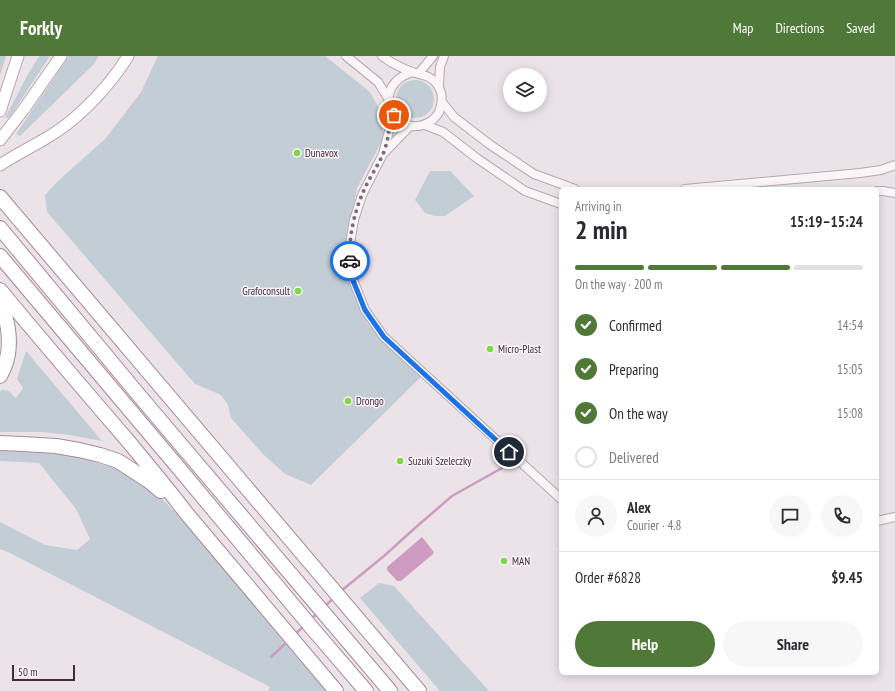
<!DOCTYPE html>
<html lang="en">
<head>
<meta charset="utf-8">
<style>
  :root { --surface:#fff; --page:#f7f7f7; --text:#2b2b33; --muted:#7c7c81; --line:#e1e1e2; --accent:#507939 }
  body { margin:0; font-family:"PT Sans Narrow",sans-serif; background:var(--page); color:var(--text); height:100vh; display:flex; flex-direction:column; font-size:15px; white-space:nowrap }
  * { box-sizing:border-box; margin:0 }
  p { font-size:13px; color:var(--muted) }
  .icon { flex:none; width:22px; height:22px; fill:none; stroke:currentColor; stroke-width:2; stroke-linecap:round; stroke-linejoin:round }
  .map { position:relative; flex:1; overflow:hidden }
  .drawer { position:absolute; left:559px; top:131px; width:320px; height:488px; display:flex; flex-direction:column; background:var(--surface); border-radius:6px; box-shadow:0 2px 10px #0003 }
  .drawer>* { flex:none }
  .controls { position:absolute; left:503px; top:12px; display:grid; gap:8px }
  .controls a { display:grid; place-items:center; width:44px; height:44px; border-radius:50%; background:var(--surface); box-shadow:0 2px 10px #0003; font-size:20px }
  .scale { position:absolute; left:12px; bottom:10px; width:63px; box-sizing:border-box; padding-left:4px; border:2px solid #45293b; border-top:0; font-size:11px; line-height:14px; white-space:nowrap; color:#45293b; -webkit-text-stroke:3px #f9f3f7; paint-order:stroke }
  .pin { position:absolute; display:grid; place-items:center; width:34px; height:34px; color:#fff; margin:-17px; border:2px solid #fff; border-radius:50%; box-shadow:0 1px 4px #0007 }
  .courier { position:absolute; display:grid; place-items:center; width:40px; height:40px; margin:-20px; border:3px solid #1a73e8; border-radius:50%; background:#fff; color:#222; box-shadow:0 1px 5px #0007 }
  .overview em { font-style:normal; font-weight:800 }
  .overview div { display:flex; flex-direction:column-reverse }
  .overview { display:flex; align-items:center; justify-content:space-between; height:68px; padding:0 16px }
  h1 { font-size:26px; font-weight:800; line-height:30px }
  .bar { display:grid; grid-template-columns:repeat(4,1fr); gap:6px 4px; align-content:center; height:48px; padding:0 16px }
  .bar i { height:5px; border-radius:3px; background:var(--line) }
  .bar .on { background:var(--accent) }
  .bar p { grid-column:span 4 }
  .line { display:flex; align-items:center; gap:10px; padding:0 16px; border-top:1px solid var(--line) }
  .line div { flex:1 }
  .round { display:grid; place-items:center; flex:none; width:42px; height:42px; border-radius:21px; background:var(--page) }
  ol { padding:0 16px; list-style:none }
  li { display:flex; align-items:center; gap:12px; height:44px }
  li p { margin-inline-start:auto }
  li .icon { padding:4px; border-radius:50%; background:var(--accent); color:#fff; stroke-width:4 }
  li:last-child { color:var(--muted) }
  li i { width:22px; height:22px; border:2px solid var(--line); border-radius:50% }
  .cta { display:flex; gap:8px; margin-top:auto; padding:8px 16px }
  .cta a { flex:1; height:46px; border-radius:24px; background:var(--accent); color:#fff; font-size:16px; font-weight:800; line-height:46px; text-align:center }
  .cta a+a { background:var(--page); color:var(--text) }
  header { display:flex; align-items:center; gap:24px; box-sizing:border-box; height:56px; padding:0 20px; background:var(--accent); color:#fff }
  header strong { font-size:19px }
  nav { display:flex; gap:22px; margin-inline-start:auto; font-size:14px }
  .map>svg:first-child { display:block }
  .green { fill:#c3cdd6 }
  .water { fill:#ce9cc1 }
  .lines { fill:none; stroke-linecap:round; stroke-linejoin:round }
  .stream { stroke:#ce9cc1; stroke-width:2.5 }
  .street-casing { stroke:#b7a7b1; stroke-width:10 }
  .secondary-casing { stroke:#b7a7b1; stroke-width:13 }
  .highway-casing { stroke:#a4899a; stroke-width:16 }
  .street { stroke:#faf6f8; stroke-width:8 }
  .secondary { stroke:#fff; stroke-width:11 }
  .highway { stroke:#fff; stroke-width:14 }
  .done { stroke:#7f6a78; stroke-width:4; stroke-dasharray:0 7.2 }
  .route { stroke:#1a73e8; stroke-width:5 }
  .poi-dot { fill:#7dd841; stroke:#f9f3f7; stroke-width:1.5 }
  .labels { text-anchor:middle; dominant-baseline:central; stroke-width:3; stroke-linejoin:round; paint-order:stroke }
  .poi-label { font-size:11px; fill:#45293b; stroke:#f9f3f7; text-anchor:start }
</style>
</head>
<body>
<header>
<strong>Forkly</strong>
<nav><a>Map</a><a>Directions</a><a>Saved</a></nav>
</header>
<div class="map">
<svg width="895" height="635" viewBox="0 0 895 635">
  <rect width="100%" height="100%" fill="#ece3e9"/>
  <g class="green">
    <polygon points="0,0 6,0 0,19"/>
    <polygon points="39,0 50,0 9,62 5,62 26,22"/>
    <polygon points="69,0 99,0 94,8 20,80 16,78"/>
    <polygon points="158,0 325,0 370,36 383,60 383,83 357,132 346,191 353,237 367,267 389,292 421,321 311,429 285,418 263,398 231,362 228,349 221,339 195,328 47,156 45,139 58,125 105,83 141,36"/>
    <circle cx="415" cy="43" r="19"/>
    <polygon points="430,115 450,115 474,140 445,160 435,160 425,157 415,144"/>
    <polygon points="26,295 102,385 69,379 42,376 0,376 0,336 2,334 9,335 16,342 23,332 17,323"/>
    <polygon points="0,395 43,397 70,399 131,417 147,428 182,463 329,635 268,635 270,631 8,496 0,493 0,466 45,489 77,494 90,483 76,453 39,407 0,405"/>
    <polygon points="379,527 394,530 489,635 440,635 360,542"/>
  </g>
  <polygon class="water" points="422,481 433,495 434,496 433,498 401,525 397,525 387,514 387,511"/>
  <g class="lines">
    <g class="stream">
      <polyline points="341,535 384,500 415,472 452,440 502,412"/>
      <polyline points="325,550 335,541"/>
      <polyline points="310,564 319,556"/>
      <polyline points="294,579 304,570"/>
      <polyline points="271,601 288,585"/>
    </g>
    <defs>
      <g id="street">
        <polyline points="346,0 378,26 389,44"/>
        <path d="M 382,0 C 391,7 402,12 412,16 C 421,19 430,19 436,27 C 442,34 443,44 440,53 C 439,58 435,62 431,65 C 401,85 373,43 399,23 C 402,20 408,18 412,16"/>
        <polyline points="419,17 433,0"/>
        <polyline points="439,30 440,11 444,0"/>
        <polyline points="442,46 454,61 489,88 534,118 575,133"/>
        <polyline points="390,53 390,71 383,98 362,139 354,164 349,194 352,221 365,254 384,281 561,443"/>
        <polyline points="425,69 443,76 478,103 525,135 561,148"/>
        <polyline points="384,97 410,70"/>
        <polyline points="685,133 860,117 881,114 895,109"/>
        <polyline points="877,135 883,135 895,137"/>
        <polyline points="877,465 895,461"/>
      </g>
      <g id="secondary">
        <polyline points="0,55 18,0"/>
        <polyline points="0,84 24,53 61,0"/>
        <path d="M 0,109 C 18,97 38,88 56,76 C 82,59 112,27 128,0"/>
      </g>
      <g id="highway">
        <polyline points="0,141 419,635"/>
        <polyline points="0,172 143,344 390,635"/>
        <polyline points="0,200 177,410 312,572 366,635"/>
        <path d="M 0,234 C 42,285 85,335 128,385 C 148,409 168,433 187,458 L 336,635"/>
        <path d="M 0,248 C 9,264 12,291 5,309 C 4,312 2,316 0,320"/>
        <polyline points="0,387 23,388 56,390 79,394 100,399 118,405 149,425 161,435"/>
      </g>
    </defs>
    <use href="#street" class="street-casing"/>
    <use href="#secondary" class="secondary-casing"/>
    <use href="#highway" class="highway-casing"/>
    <use href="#street" class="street"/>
    <use href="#secondary" class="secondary"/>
    <use href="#highway" class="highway"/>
  </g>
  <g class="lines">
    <path class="done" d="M 350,205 C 348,185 354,157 362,139 C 367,125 377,112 383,98 C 389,84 390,68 390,53 L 394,59"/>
    <polyline class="route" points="350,205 352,222 365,254 384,281 509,396"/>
  </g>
  <g class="poi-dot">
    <circle cx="297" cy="97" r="4"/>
    <circle cx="298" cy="235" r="4"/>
    <circle cx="490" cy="293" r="4"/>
    <circle cx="348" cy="345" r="4"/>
    <circle cx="400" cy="405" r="4"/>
    <circle cx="504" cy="505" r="4"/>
  </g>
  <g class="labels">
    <g class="poi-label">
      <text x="305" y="97">Dunavox</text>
      <text x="290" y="235" text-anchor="end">Grafoconsult</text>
      <text x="498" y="293">Micro-Plast</text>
      <text x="356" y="345">Drongo</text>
      <text x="408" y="405">Suzuki Szeleczky</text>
      <text x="512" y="505">MAN</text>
    </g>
  </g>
</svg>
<div class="controls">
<a><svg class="icon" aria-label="layers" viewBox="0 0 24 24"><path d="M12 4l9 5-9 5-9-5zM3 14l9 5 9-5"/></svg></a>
</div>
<div class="scale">50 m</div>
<div class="pin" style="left:394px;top:59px;background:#ea580c"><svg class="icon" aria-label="bag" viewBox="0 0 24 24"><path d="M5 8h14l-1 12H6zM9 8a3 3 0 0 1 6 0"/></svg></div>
<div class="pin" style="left:509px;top:396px;background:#1f2937"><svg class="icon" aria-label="home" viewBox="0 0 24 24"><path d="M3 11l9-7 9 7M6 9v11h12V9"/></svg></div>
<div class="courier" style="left:350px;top:205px"><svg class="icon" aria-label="car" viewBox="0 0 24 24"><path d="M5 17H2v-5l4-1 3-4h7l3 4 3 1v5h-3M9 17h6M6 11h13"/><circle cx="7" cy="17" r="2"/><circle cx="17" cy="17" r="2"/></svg></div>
<section class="drawer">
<div class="overview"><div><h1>2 min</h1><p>Arriving in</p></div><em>15:19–15:24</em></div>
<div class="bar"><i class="on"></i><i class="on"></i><i class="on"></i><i></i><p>On the way · 200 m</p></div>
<ol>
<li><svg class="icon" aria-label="check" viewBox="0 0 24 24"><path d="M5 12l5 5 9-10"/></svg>Confirmed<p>14:54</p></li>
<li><svg class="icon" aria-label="check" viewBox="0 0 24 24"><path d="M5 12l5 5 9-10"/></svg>Preparing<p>15:05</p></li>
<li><svg class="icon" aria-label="check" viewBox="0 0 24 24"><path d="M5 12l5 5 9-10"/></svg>On the way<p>15:08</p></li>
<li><i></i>Delivered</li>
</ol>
<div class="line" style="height:72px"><a class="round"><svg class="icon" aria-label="person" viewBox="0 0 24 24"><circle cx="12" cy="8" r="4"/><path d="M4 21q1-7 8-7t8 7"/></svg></a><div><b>Alex</b><p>Courier · 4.8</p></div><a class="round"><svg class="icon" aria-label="chat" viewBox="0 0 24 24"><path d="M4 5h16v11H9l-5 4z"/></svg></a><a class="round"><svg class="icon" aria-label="phone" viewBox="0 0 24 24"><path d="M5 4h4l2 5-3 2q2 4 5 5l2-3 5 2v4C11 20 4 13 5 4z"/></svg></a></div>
<div class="line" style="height:52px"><div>Order #6828</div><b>$9.45</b></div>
<div class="cta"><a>Help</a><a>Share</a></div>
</section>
</div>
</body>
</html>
